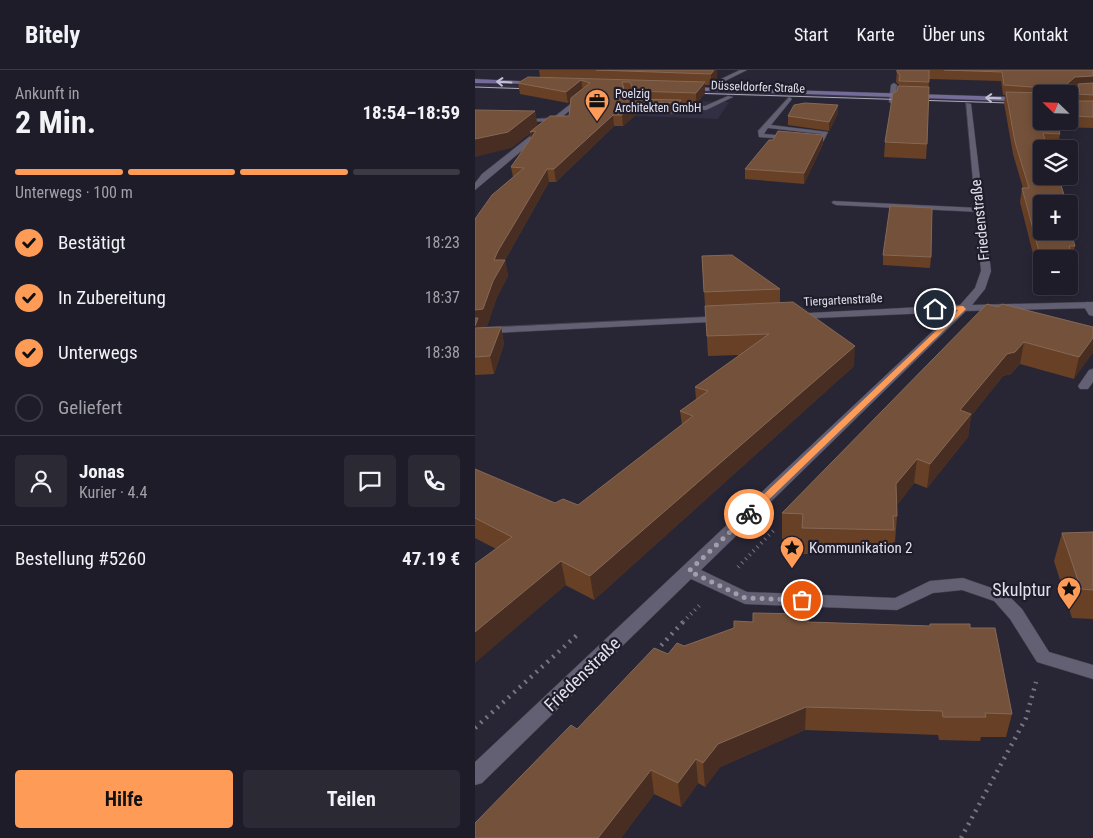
<!DOCTYPE html>
<html lang="de">
<head>
<meta charset="utf-8">
<style>
  :root { --surface:#1e1c28; --page:#2b2934; --text:#f1f3f6; --muted:#a1a1a8; --line:#3c3a45; --accent:#fe9c57 }
  body { margin:0; font-family:"Roboto Condensed",sans-serif; background:var(--page); color:var(--text); height:100vh; display:flex; flex-direction:column; font-size:19px; white-space:nowrap }
  * { box-sizing:border-box; margin:0 }
  p { font-size:16px; color:var(--muted) }
  .icon { flex:none; width:28px; height:28px; fill:none; stroke:currentColor; stroke-width:2; stroke-linecap:round; stroke-linejoin:round }
  .map { position:relative; flex:1; overflow:hidden }
  .sheet { display:flex; flex-direction:column; background:var(--surface); width:475px }
  .sheet>* { flex:none }
  .needle { width:32px; rotate:293deg }
  .controls { position:absolute; left:558px; top:15px; display:grid; gap:10px }
  .controls a { display:grid; place-items:center; width:45px; height:45px; border-radius:5px; background:var(--surface); box-shadow:0 2px 12px #0003,0 0 0 1px var(--line); font-size:25px }
  .pin { position:absolute; display:grid; place-items:center; width:42px; height:42px; color:#fff; margin:-21px; border:2px solid #fff; border-radius:50%; box-shadow:0 1px 5px #0007 }
  .courier { position:absolute; display:grid; place-items:center; width:50px; height:50px; margin:-25px; border:4px solid #fe9c57; border-radius:50%; background:#fff; color:#222; box-shadow:0 1px 6px #0007 }
  .headline em { font-style:normal; font-weight:700 }
  .headline div { display:flex; flex-direction:column-reverse }
  .headline { display:flex; align-items:center; justify-content:space-between; height:85px; padding:0 15px }
  h1 { font-size:32px; font-weight:700; line-height:38px }
  .bar { display:grid; grid-template-columns:repeat(4,1fr); gap:8px 5px; align-content:center; height:60px; padding:0 15px }
  .bar i { height:6px; border-radius:4px; background:var(--line) }
  .bar .active { background:var(--accent) }
  .bar p { grid-column:span 4 }
  .line { display:flex; align-items:center; gap:12px; padding:0 15px; border-top:1px solid var(--line) }
  .line div { flex:1 }
  .round { display:grid; place-items:center; flex:none; width:52px; height:52px; border-radius:5px; background:var(--page) }
  ol { padding:0 15px; list-style:none }
  li { display:flex; align-items:center; gap:15px; height:55px }
  li p { margin-inline-start:auto }
  li .icon { padding:5px; border-radius:50%; background:var(--accent); color:#111; stroke-width:4 }
  li:last-child { color:var(--muted) }
  li i { width:28px; height:28px; border:2px solid var(--line); border-radius:50% }
  .primary-button { display:flex; gap:10px; margin-top:auto; padding:10px 15px }
  .primary-button a { flex:1; height:58px; border-radius:5px; background:var(--accent); color:#111; font-size:20px; font-weight:700; line-height:58px; text-align:center }
  .primary-button a+a { background:var(--page); color:var(--text) }
  header { display:flex; align-items:center; gap:30px; box-sizing:border-box; height:70px; padding:0 25px; background:var(--surface); border-bottom:1px solid var(--line) }
  header strong { font-size:24px }
  nav { display:flex; gap:28px; margin-inline-start:auto; font-size:18px }
  main { display:flex; flex:1; min-height:0 }
  .map>svg:first-child { display:block }
  .built { fill:#322e44 }
  .lines { fill:none; stroke-linecap:round; stroke-linejoin:round }
  .service-casing { stroke:#43414d; stroke-width:1 }
  .minor-casing { stroke:#43414d; stroke-width:1 }
  .secondary-casing { stroke:#43414d; stroke-width:1 }
  .path-far1 { stroke:#777582; stroke-width:4; stroke-dasharray:1 4.5; stroke-linecap:butt }
  .path { stroke:#777582; stroke-width:4.5; stroke-dasharray:2 5.5; stroke-linecap:butt }
  .service { fill:#626072; fill-rule:evenodd }
  .minor { fill:#626072; fill-rule:evenodd }
  .secondary { fill:#756c9a; fill-rule:evenodd }
  .tram { stroke:#abaab5; stroke-width:1 }
  .wall { fill:#674025; fill-rule:evenodd }
  .shaded-wall { fill:#482e22 }
  .building { fill:#74513a; stroke:#856856 }
  .oneway { stroke:#c1bdd2 }
  .route { fill:#fe9c57 }
  .done { stroke:#a09fab; stroke-width:5; stroke-dasharray:0 9 }
  .labels { text-anchor:middle; dominant-baseline:central; stroke-width:4.5; stroke-linejoin:round; paint-order:stroke }
  .far-street-label { font-size:12px; fill:#e1e0ea; stroke:#1f1c2b }
  .far-poi-label { font-size:12px; fill:#e1e0ea; stroke:#1f1c2b; text-anchor:start }
  .street-label { font-size:15px; fill:#e1e0ea; stroke:#1f1c2b }
  .poi-label { font-size:15px; fill:#e1e0ea; stroke:#1f1c2b; text-anchor:start }
  .near-poi-label { font-size:18px; fill:#e1e0ea; stroke:#1f1c2b; text-anchor:end }
  .near-street-label { font-size:18px; fill:#e1e0ea; stroke:#1f1c2b }
</style>
</head>
<body>
<header>
<strong>Bitely</strong>
<nav><a>Start</a><a>Karte</a><a>Über uns</a><a>Kontakt</a></nav>
</header>
<main>
<section class="sheet">
<div class="headline"><div><h1>2 Min.</h1><p>Ankunft in</p></div><em>18:54–18:59</em></div>
<div class="bar"><i class="active"></i><i class="active"></i><i class="active"></i><i></i><p>Unterwegs · 100 m</p></div>
<ol>
<li><svg class="icon" aria-label="check" viewBox="0 0 24 24"><path d="M5 12l5 5 9-10"/></svg>Bestätigt<p>18:23</p></li>
<li><svg class="icon" aria-label="check" viewBox="0 0 24 24"><path d="M5 12l5 5 9-10"/></svg>In Zubereitung<p>18:37</p></li>
<li><svg class="icon" aria-label="check" viewBox="0 0 24 24"><path d="M5 12l5 5 9-10"/></svg>Unterwegs<p>18:38</p></li>
<li><i></i>Geliefert</li>
</ol>
<div class="line" style="height:90px"><a class="round"><svg class="icon" aria-label="person" viewBox="0 0 24 24"><circle cx="12" cy="8" r="4"/><path d="M4 21q1-7 8-7t8 7"/></svg></a><div><b>Jonas</b><p>Kurier · 4.4</p></div><a class="round"><svg class="icon" aria-label="chat" viewBox="0 0 24 24"><path d="M4 5h16v11H9l-5 4z"/></svg></a><a class="round"><svg class="icon" aria-label="phone" viewBox="0 0 24 24"><path d="M5 4h4l2 5-3 2q2 4 5 5l2-3 5 2v4C11 20 4 13 5 4z"/></svg></a></div>
<div class="line" style="height:65px"><div>Bestellung #5260</div><b>47.19 €</b></div>
<div class="primary-button"><a>Hilfe</a><a>Teilen</a></div>
</section>
<div class="map">
<svg width="618" height="768" viewBox="0 0 618 768">
  <rect width="100%" height="100%" fill="#282635"/>
  <g class="built">
    <polygon points="0,14 566,31 566,35 0,18"/>
    <polygon points="126,28 254,32 243,49 105,44"/>
  </g>
  <g class="lines">
    <defs>
      <g id="service">
        <polygon points="419,13 422,15 420,32 417,34 414,32 416,15"/>
        <polygon points="618,17 618,21 599,23 601,31 598,33 592,23 598,19"/>
        <polygon points="253,26 258,27 231,40 187,37 190,35 230,36"/>
        <path d="M 314,27 L 317,29 L 296,55 L 353,62 L 348,72 L 284,67 L 283,61 ZM 293,58 L 347,64 L 344,69 L 289,64 Z"/>
        <polygon points="77,48 79,51 45,52 42,50"/>
        <polygon points="358,131 504,138 508,140 504,142 361,135 357,133"/>
        <polygon points="613,232 618,235 618,246 614,245 608,235"/>
        <polygon points="618,299 618,312 613,319 605,319 603,316 614,300"/>
      </g>
      <g id="minor">
        <polygon points="265,0 272,0 250,11 239,21 234,20 246,9"/>
        <polygon points="107,25 112,26 0,120 0,113 7,104"/>
        <polygon points="491,33 496,34 516,201 510,219 497,235 618,232 618,238 491,241 226,500 272,522 420,528 455,511 488,508 531,523 547,539 574,582 618,595 618,609 562,592 535,549 519,531 487,520 458,523 422,540 270,534 216,509 7,713 0,715 0,692 478,242 319,249 315,248 315,244 485,235 500,218 506,201"/>
        <polygon points="250,246 255,249 254,251 0,264 0,258"/>
      </g>
      <g id="secondary">
        <polygon points="0,9 61,12 64,14 0,13"/>
        <polygon points="212,17 566,28 566,32 210,20"/>
      </g>
    </defs>
    <use href="#service" class="service-casing"/>
    <use href="#minor" class="minor-casing"/>
    <use href="#secondary" class="secondary-casing"/>
    <g class="path-far1">
      <polyline points="263,497 299,460"/>
      <polyline points="208,552 225,535"/>
    </g>
    <g class="path">
      <polyline points="181,581 209,551"/>
      <polyline points="0,658 102,565"/>
      <polyline points="486,768 551,648 561,612"/>
    </g>
    <use href="#service" class="service"/>
    <use href="#minor" class="minor"/>
    <use href="#secondary" class="secondary"/>
    <g class="tram">
      <polyline points="0,17 57,19"/>
      <polyline points="215,23 566,34"/>
    </g>
  </g>
  <g class="wall">
    <path d="M 64,0 L 242,0 L 242,8 L 236,15 L 230,15 L 230,23 L 221,34 L 207,33 L 207,41 L 204,44 L 163,43 L 148,56 L 139,56 L 81,112 L 74,112 L 30,190 L 33,206 L 22,227 L 12,256 L 5,257 L 26,257 L 29,274 L 19,304 L 0,305 L 0,149 L 38,107 L 36,97 L 56,69 L 55,63 L 36,78 L 60,41 L 62,56 L 94,46 L 96,30 L 93,33 L 45,24 L 43,13 L 65,7 ZM 150,22 L 156,22 L 159,29 L 155,29 L 151,26 Z"/>
    <path d="M 422,0 L 618,0 L 618,58 L 583,57 L 585,64 L 583,76 L 572,75 L 566,134 L 600,176 L 597,187 L 599,191 L 595,206 L 594,206 L 594,189 L 566,189 L 566,204 L 563,204 L 545,132 L 547,118 L 548,118 L 538,84 L 529,33 L 530,25 L 528,25 L 526,11 L 454,9 L 452,74 L 451,89 L 409,87 L 410,72 L 424,16 L 424,15 L 421,12 ZM 598,17 L 603,17 L 600,31 L 597,31 L 599,24 L 596,19 ZM 594,24 L 594,51 L 566,51 Z"/>
    <polygon points="363,43 354,61 313,55 313,46"/>
    <polygon points="348,65 348,74 329,114 270,109 270,99"/>
    <polygon points="408,185 456,187 455,198 408,195"/>
    <polygon points="227,186 305,219 305,233 379,296 119,530 0,468 0,399 80,433 103,435 207,355 205,341 221,330 220,317 265,285 233,286"/>
    <polygon points="523,237 618,257 599,309 545,294 536,304 528,306 496,346 493,367 452,418 439,413 422,435 422,446 420,472 418,472 416,485 327,484 327,469 307,469 307,443"/>
    <polygon points="618,462 618,549 597,548 579,491 587,463"/>
    <polygon points="278,552 333,552 454,556 455,554 495,558 537,644 531,667 506,667 505,671 464,670 463,665 330,660 245,697 230,717 223,713 206,737 179,724 146,768 0,768 102,659 193,584 209,576"/>
  </g>
  <g class="shaded-wall">
    <polygon points="239,0 242,0 242,8 236,15 236,4"/>
    <polygon points="618,6 618,16 603,14 603,17 598,17 590,24 592,14 600,7"/>
    <polygon points="106,10 108,21 93,33 91,22"/>
    <polygon points="230,12 230,23 221,34 221,23"/>
    <polygon points="595,24 599,24 597,34 594,35"/>
    <polygon points="206,30 207,41 204,44 204,33"/>
    <polygon points="161,32 163,43 148,56 147,45"/>
    <polygon points="363,35 363,43 354,61 354,52"/>
    <polygon points="60,41 63,57 57,74 55,63 36,78 0,87 0,69"/>
    <polygon points="138,45 139,56 81,112 79,99"/>
    <polygon points="348,65 348,74 329,114 329,103"/>
    <polygon points="72,99 74,112 30,190 33,206 22,227 12,256 5,257 7,266 0,261 0,240 23,181"/>
    <polygon points="26,257 29,274 19,304 15,286"/>
    <polygon points="618,268 618,283 599,309 604,287"/>
    <polygon points="549,272 545,294 536,304 528,306 496,346 493,367 452,418 455,394 485,340 532,284"/>
    <polygon points="380,276 379,296 119,530 115,506"/>
    <polygon points="442,389 439,413 419,439 421,414"/>
    <polygon points="86,491 91,515 0,593 0,562"/>
    <polygon points="331,637 330,660 245,697 230,717 228,693 243,674"/>
    <polygon points="221,689 223,713 206,737 203,713"/>
    <polygon points="176,700 179,724 146,768 123,768"/>
  </g>
  <g class="building">
    <polygon points="121,0 239,0 236,4"/>
    <polygon points="422,0 454,0 454,12 424,11 425,5 422,2"/>
    <polygon points="469,0 618,0 618,6 600,7 592,14 599,24 595,24 595,31 618,31 618,47 594,46 594,24 566,24 566,51 581,51 585,64 568,63 573,79 566,79 566,106 583,106 592,134 566,134 566,161 594,161 594,156 600,176 594,176 599,191 594,190 594,189 566,189 547,118 554,118 540,72 531,22 568,23 570,18 529,15 527,2"/>
    <polygon points="53,7 230,12 221,23 159,21 155,12 147,12 151,26 155,29 206,30 204,33 161,32 147,45 138,45 79,99 72,99 23,181 19,190 30,190 18,211 8,239 0,240 0,149 17,125 49,98 36,97 61,61 55,62 75,46 94,46 96,28 115,13 106,10 91,22 43,13"/>
    <polygon points="618,13 618,25 601,24 605,21 603,14"/>
    <polygon points="423,16 454,17 452,74 410,72 418,23 422,21"/>
    <polygon points="330,33 363,35 354,52 313,46 319,35"/>
    <polygon points="0,40 60,41 33,62 0,69"/>
    <polygon points="303,61 348,65 329,103 270,99 294,70 298,70"/>
    <polygon points="415,136 457,138 456,187 408,185"/>
    <polygon points="257,185 305,219 229,222 227,186"/>
    <polygon points="318,232 380,276 115,506 86,491 0,562 0,494 37,467 0,448 0,399 80,433 88,429 103,435 218,346 205,341 233,321 220,317 294,264 232,266 230,236"/>
    <polygon points="512,234 523,237 527,234 618,257 618,268 604,287 549,272 540,282 532,284 485,340 496,344 455,394 442,389 421,414 422,446 418,446 419,460 327,458 328,444 307,443"/>
    <polygon points="0,248 3,248 0,256"/>
    <polygon points="26,257 15,286 0,287 0,258"/>
    <polygon points="618,462 618,520 606,519 587,463"/>
    <polygon points="278,543 333,544 333,552 455,556 455,554 495,554 495,558 520,558 537,644 510,643 511,647 468,647 467,641 331,637 243,674 228,693 221,689 203,713 176,700 123,768 0,768 0,753 96,655 102,659 179,578 193,584 202,573 209,576 259,558 259,551 278,552"/>
  </g>
  <defs><path id="oneway-shaft" d="M-6 0H5M1.5-3L5.5 0L1.5 3" fill="none" stroke-width="1.6" stroke-linecap="round" stroke-linejoin="round" transform="scale(1.25)"/></defs>
  <g class="oneway">
    <use href="#oneway-shaft" transform="translate(29 12) rotate(-177)"/>
    <use href="#oneway-shaft" transform="translate(518 28) rotate(-178)"/>
  </g>
  <polygon class="route" points="488,236 491,239 277,446 270,446 270,442 483,240 460,241 458,238"/>
  <g class="lines">
    <polyline class="done" points="274,444 214,501 270,528 327,530"/>
  </g>
  <defs>
    <symbol id="office-pin" viewBox="-11 -11 22 30"><path d="M0 17L-7.5 6A9.5 9.5 0 1 1 7.5 6Z" fill="#fe9c57" stroke="#1f1c2b"/><path d="M-6-3h4V-5.5h4V-3h4V5H-6ZM-1-4.5V-3h2v-1.5ZM-6 0V1H6V0Z" fill="#111"/></symbol>
    <symbol id="sight-pin" viewBox="-11 -11 22 30"><path d="M0 17L-7.5 6A9.5 9.5 0 1 1 7.5 6Z" fill="#fe9c57" stroke="#1f1c2b"/><path d="M0-6L1.8-2.2L6-1.7L2.9 1.2L3.7 5.4L0 3.3L-3.7 5.4L-2.9 1.2L-6-1.7L-1.8-2.2Z" fill="#111"/></symbol>
  </defs>
  <g fill-rule="evenodd">
    <use href="#office-pin" x="108" y="17" width="28" height="38"/>
    <use href="#sight-pin" x="303" y="464" width="28" height="38"/>
    <use href="#sight-pin" x="580" y="505" width="28" height="38"/>
  </g>
  <g class="labels">
    <g class="far-street-label">
      <text transform="translate(283 17) rotate(2)">Düsseldorfer Straße</text>
      <text transform="translate(368 230) rotate(-3)">Tiergartenstraße</text>
    </g>
    <g class="far-poi-label">
      <text x="140" y="24">Poelzig<tspan x="140" dy="14">Architekten GmbH</tspan></text>
    </g>
    <g class="street-label">
      <text transform="translate(505 150) rotate(-96)">Friedenstraße</text>
    </g>
    <g class="poi-label">
      <text x="334" y="478">Kommunikation 2</text>
    </g>
    <g class="near-poi-label">
      <text x="576" y="519">Skulptur</text>
    </g>
    <g class="near-street-label">
      <text transform="translate(107 604) rotate(-44)">Friedenstraße</text>
    </g>
  </g>
</svg>
<div class="controls">
<a><svg class="needle" viewBox="-14 -14 28 28"><path d="M0-13l5 13h-10z" fill="#e53935"/><path d="M0 13l5-13h-10z" fill="#a1a1a8"/></svg></a>
<a><svg class="icon" aria-label="layers" viewBox="0 0 24 24"><path d="M12 4l9 5-9 5-9-5zM3 14l9 5 9-5"/></svg></a>
<a>+</a>
<a>−</a>
</div>
<div class="pin" style="left:327px;top:530px;background:#ea580c"><svg class="icon" aria-label="bag" viewBox="0 0 24 24"><path d="M5 8h14l-1 12H6zM9 8a3 3 0 0 1 6 0"/></svg></div>
<div class="pin" style="left:460px;top:239px;background:#1f2937"><svg class="icon" aria-label="home" viewBox="0 0 24 24"><path d="M3 11l9-7 9 7M6 9v11h12V9"/></svg></div>
<div class="courier" style="left:274px;top:444px"><svg class="icon" aria-label="bike" viewBox="0 0 24 24"><circle cx="6" cy="16" r="4"/><circle cx="18" cy="16" r="4"/><path d="M6 16l4-8h5l3 8M10 8l3 8H6M13 5h3"/></svg></div>
</div>
</main>
</body>
</html>
